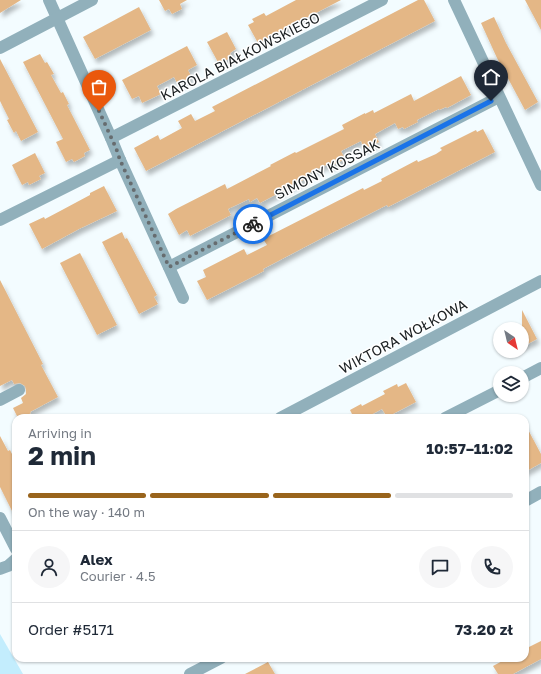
<!DOCTYPE html>
<html lang="en">
<head>
<meta charset="utf-8">
<style>
  :root { --surface:#fff; --page:#f6f6f7; --text:#1f2937; --muted:#747a83; --line:#e0e1e3; --accent:#99641c }
  body { margin:0; font-family:"Golos Text",sans-serif; background:var(--page); color:var(--text); height:100vh; display:flex; flex-direction:column; font-size:15px; white-space:nowrap }
  * { box-sizing:border-box; margin:0 }
  p { font-size:13px; color:var(--muted) }
  .icon { flex:none; width:22px; height:22px; fill:none; stroke:currentColor; stroke-width:2; stroke-linecap:round; stroke-linejoin:round }
  .map { position:relative; flex:1; overflow:hidden }
  .details { position:absolute; left:12px; top:414px; width:517px; height:248px; display:flex; flex-direction:column; background:var(--surface); border-radius:12px; box-shadow:0 1px 3px #0004 }
  .details>* { flex:none }
  .needle { width:26px; rotate:145deg }
  .controls { position:absolute; left:493px; top:322px; display:grid; gap:8px }
  .controls a { display:grid; place-items:center; width:36px; height:36px; border-radius:50%; background:var(--surface); box-shadow:0 1px 3px #0004; font-size:20px }
  .pin { position:absolute; display:grid; place-items:center; width:34px; height:34px; color:#fff; margin:-41px -17px; border-radius:50% 50% 50% 0; rotate:-45deg; box-shadow:0 0 4px #0007 }
  .pin .icon { rotate:45deg }
  .courier { position:absolute; display:grid; place-items:center; width:40px; height:40px; margin:-20px; border:3px solid #1a73e8; border-radius:50%; background:#fff; color:#222; box-shadow:0 1px 5px #0007 }
  .headline em { font-style:normal; font-weight:700 }
  .headline div { display:flex; flex-direction:column-reverse }
  .headline { display:flex; align-items:center; justify-content:space-between; height:68px; padding:0 16px }
  h1 { font-size:26px; font-weight:700; line-height:30px }
  .bar { display:grid; grid-template-columns:repeat(4,1fr); gap:6px 4px; align-content:center; height:48px; padding:0 16px }
  .bar i { height:5px; border-radius:3px; background:var(--line) }
  .bar .current { background:var(--accent) }
  .bar p { grid-column:span 4 }
  .line { display:flex; align-items:center; gap:10px; padding:0 16px; border-top:1px solid var(--line) }
  .line div { flex:1 }
  .round { display:grid; place-items:center; flex:none; width:42px; height:42px; border-radius:21px; background:var(--page) }
  .map>svg:first-child { display:block }
  .green { fill:#c3edfd }
  .building { fill:#e4b786; filter:url(#shadow) }
  .lines { fill:none; stroke-linecap:round; stroke-linejoin:round }
  .minor { stroke:#91b0bb; stroke-width:12 }
  .done { stroke:#666c6f; stroke-width:4; stroke-dasharray:0 7.2 }
  .route { stroke:#1a73e8; stroke-width:5 }
  .labels { text-anchor:middle; dominant-baseline:central; stroke-width:3; stroke-linejoin:round; paint-order:stroke }
  .street-label { font-size:14px; fill:#1a1f21; stroke:#fff }
</style>
</head>
<body>
<div class="map">
<svg width="541" height="674" viewBox="0 0 541 674">
  <defs>
    <filter id="shadow"><feDropShadow dx="2.5" dy="4.5" stdDeviation="2" flood-color="#0004"/></filter>
  </defs>
  <rect width="100%" height="100%" fill="#f3fcff"/>
  <polygon class="green" points="0,634 23,674 0,674"/>
  <g class="building">
    <polygon points="0,0 21,0 0,13"/>
    <polygon points="159,0 187,0 180,4 182,9 172,14 169,9 165,11"/>
    <polygon points="296,0 341,0 258,43 248,25 254,22 252,19 264,13 266,16"/>
    <polygon points="418,0 424,0 435,21 146,171 134,148 158,135 160,140 182,128 178,121 191,114 195,121 215,111 212,107"/>
    <polygon points="525,0 541,0 541,30"/>
    <polygon points="139,7 151,30 95,59 83,37"/>
    <polygon points="494,17 506,43 538,102 525,110 497,58 481,23"/>
    <polygon points="227,32 236,49 230,53 232,57 219,64 207,42"/>
    <polygon points="187,46 197,65 188,70 192,78 178,85 174,77 157,86 161,94 142,103 139,96 132,99 122,80"/>
    <polygon points="40,54 45,63 47,62 54,74 51,75 61,93 63,92 69,104 67,105 90,150 84,153 85,156 74,162 72,159 66,162 56,142 63,139 23,62"/>
    <polygon points="0,59 38,132 21,141 16,131 14,133 7,120 9,119 0,101"/>
    <polygon points="461,76 471,95 447,108 446,107 439,110 439,109 417,120 418,122 404,129 403,127 398,129 395,123 375,134 379,142 364,149 361,141 341,151 345,159 329,167 328,164 307,174 308,176 302,179 303,180 290,187 260,203 257,198 250,202 249,199 228,209 231,215 190,236 187,230 179,235 168,214 176,209 225,184 227,189 271,166 270,165 295,152 296,153 344,129 342,125 365,113 365,114 373,110 374,113 411,94 414,101"/>
    <polygon points="483,129 495,152 388,207 387,205 324,237 263,269 264,271 207,300 197,281 206,277 203,270 244,249 247,255 267,245 263,239 363,188 364,190 382,181 381,179 417,160 418,162 436,154 442,150 440,148 476,130 477,132"/>
    <polygon points="35,153 45,173 39,176 41,179 29,185 28,182 22,185 12,165"/>
    <polygon points="104,186 117,211 79,229 42,249 29,224 44,217 45,219 62,210 90,195 90,193"/>
    <polygon points="122,232 125,239 127,238 157,295 154,297 158,304 139,314 102,242"/>
    <polygon points="80,253 117,325 97,335 60,263"/>
    <polygon points="0,280 43,364 41,365 58,397 30,412 31,413 22,418 18,418 13,408 23,403 21,398 26,394 26,390 25,386 20,383 14,384 12,380 0,386"/>
    <polygon points="522,310 537,339 522,347"/>
    <polygon points="406,383 416,402 387,417 382,409 365,418 354,418 350,410 361,404 362,406 385,394 383,391 397,384 398,387"/>
    <polygon points="525,424 541,454 541,463 525,472"/>
    <polygon points="0,436 8,451 10,450 16,462 16,519 0,487"/>
    <polygon points="541,641 541,659 513,674 498,674 493,666 508,658 525,658 525,649"/>
    <polygon points="268,662 275,674 245,674"/>
  </g>
  <g class="lines">
    <g class="minor">
      <polyline points="49,0 111,138 120,160 183,298"/>
      <polyline points="454,0 541,185"/>
      <polyline points="0,48 92,0"/>
      <polyline points="111,138 382,0"/>
      <polyline points="0,220 120,160"/>
      <polyline points="169,267 499,97"/>
      <polyline points="522,378 541,368"/>
      <polyline points="0,400 19,390"/>
      <polyline points="280,418 541,281"/>
      <polyline points="445,418 500,390"/>
      <polyline points="525,501 541,492"/>
      <polyline points="0,518 16,549"/>
      <polyline points="0,569 8,566 16,559"/>
      <polyline points="190,674 221,658"/>
    </g>
  </g>
  <g class="lines">
    <polyline class="done" points="99,111 116,148 120,160 169,267 253,224"/>
    <polyline class="route" points="253,224 491,101"/>
  </g>
  <g class="labels">
    <g class="street-label">
      <text transform="translate(240 56) rotate(-27)">KAROLA BIAŁKOWSKIEGO</text>
      <text transform="translate(327 169) rotate(-27)">SIMONY KOSSAK</text>
      <text transform="translate(403 336) rotate(-28)">WIKTORA WOŁKOWA</text>
    </g>
  </g>
</svg>
<div class="controls">
<a><svg class="needle" viewBox="-14 -14 28 28"><path d="M0-13l5 13h-10z" fill="#e53935"/><path d="M0 13l5-13h-10z" fill="#747a83"/></svg></a>
<a><svg class="icon" aria-label="layers" viewBox="0 0 24 24"><path d="M12 4l9 5-9 5-9-5zM3 14l9 5 9-5"/></svg></a>
</div>
<div class="pin" style="left:99px;top:111px;background:#ea580c"><svg class="icon" aria-label="bag" viewBox="0 0 24 24"><path d="M5 8h14l-1 12H6zM9 8a3 3 0 0 1 6 0"/></svg></div>
<div class="pin" style="left:491px;top:101px;background:#1f2937"><svg class="icon" aria-label="home" viewBox="0 0 24 24"><path d="M3 11l9-7 9 7M6 9v11h12V9"/></svg></div>
<div class="courier" style="left:253px;top:224px"><svg class="icon" aria-label="bike" viewBox="0 0 24 24"><circle cx="6" cy="16" r="4"/><circle cx="18" cy="16" r="4"/><path d="M6 16l4-8h5l3 8M10 8l3 8H6M13 5h3"/></svg></div>
<section class="details">
<div class="headline"><div><h1>2 min</h1><p>Arriving in</p></div><em>10:57–11:02</em></div>
<div class="bar"><i class="current"></i><i class="current"></i><i class="current"></i><i></i><p>On the way · 140 m</p></div>
<div class="line" style="height:72px"><a class="round"><svg class="icon" aria-label="person" viewBox="0 0 24 24"><circle cx="12" cy="8" r="4"/><path d="M4 21q1-7 8-7t8 7"/></svg></a><div><b>Alex</b><p>Courier · 4.5</p></div><a class="round"><svg class="icon" aria-label="chat" viewBox="0 0 24 24"><path d="M4 5h16v11H9l-5 4z"/></svg></a><a class="round"><svg class="icon" aria-label="phone" viewBox="0 0 24 24"><path d="M5 4h4l2 5-3 2q2 4 5 5l2-3 5 2v4C11 20 4 13 5 4z"/></svg></a></div>
<div class="line" style="height:52px"><div>Order #5171</div><b>73.20 zł</b></div>
</section>
</div>
</body>
</html>
